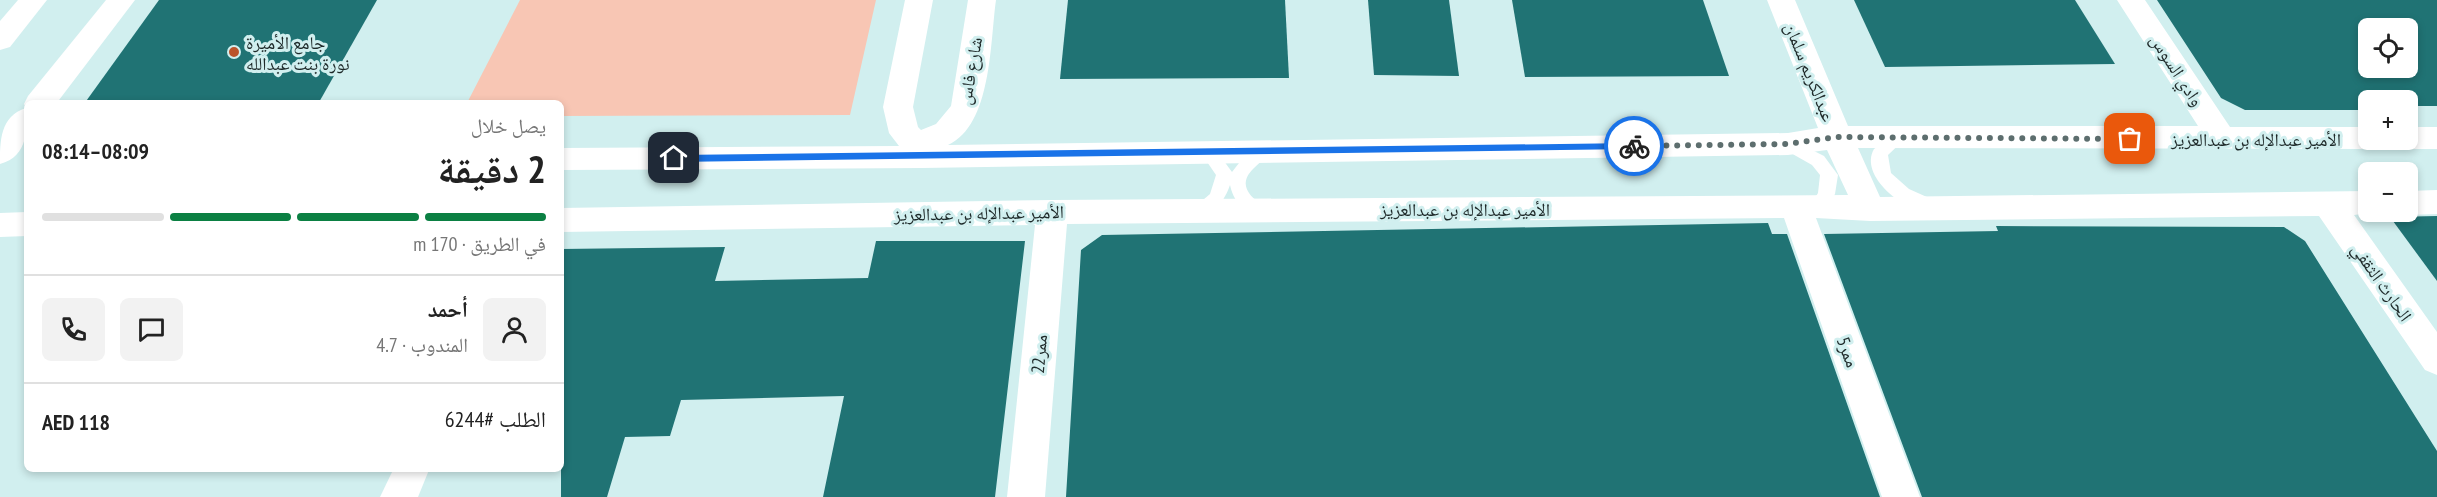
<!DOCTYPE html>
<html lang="ar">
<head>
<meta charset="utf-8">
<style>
  :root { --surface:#fff; --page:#f2f2f2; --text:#222; --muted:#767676; --line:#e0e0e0; --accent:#0b8043 }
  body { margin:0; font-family:"PT Sans Narrow","Noto Naskh Arabic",sans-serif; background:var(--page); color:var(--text); direction:rtl; height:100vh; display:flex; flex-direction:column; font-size:22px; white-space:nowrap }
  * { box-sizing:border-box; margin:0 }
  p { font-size:20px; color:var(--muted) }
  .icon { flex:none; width:33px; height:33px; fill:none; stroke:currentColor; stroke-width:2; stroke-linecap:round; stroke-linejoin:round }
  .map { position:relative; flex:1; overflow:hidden; direction:ltr }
  .panel { position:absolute; left:24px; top:100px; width:540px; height:372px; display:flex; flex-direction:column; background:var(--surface); border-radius:9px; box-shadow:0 3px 9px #0003; direction:rtl }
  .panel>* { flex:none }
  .controls { position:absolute; left:2358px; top:18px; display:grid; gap:12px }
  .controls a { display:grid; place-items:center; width:60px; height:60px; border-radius:9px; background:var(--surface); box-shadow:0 3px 9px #0003; font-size:30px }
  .pin { position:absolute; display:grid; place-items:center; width:51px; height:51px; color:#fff; margin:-26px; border-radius:12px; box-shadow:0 3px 9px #0006 }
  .courier { position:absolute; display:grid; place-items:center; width:60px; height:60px; margin:-30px; border:4px solid #1a73e8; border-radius:50%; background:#fff; color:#222; box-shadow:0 2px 8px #0007 }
  .overview em { font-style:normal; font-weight:700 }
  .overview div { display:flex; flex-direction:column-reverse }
  .overview { display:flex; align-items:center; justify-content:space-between; height:102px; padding:0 18px }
  h1 { font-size:39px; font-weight:700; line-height:45px }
  .bar { display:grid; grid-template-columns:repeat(4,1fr); gap:9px 6px; align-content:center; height:72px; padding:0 18px }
  .bar i { height:8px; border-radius:4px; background:var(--line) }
  .bar .active { background:var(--accent) }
  .bar p { grid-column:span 4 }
  .line { display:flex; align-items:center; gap:15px; padding:0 18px; border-top:2px solid var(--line) }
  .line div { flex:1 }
  .round { display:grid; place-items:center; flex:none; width:63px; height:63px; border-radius:9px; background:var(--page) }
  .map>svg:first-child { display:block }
  .green { fill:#f8c6b4 }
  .building { fill:#207374; fill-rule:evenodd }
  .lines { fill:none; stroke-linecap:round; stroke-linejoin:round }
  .lane { fill:#fff; fill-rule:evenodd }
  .street { fill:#fff; fill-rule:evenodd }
  .route { fill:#1a73e8 }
  .done { stroke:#5d6e6e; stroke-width:6; stroke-dasharray:0 10.8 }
  .poi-dot { fill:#bb542c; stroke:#d1efef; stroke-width:2 }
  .labels { text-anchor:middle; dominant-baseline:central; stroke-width:6; stroke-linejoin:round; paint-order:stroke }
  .poi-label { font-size:18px; fill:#1e2929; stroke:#d1efef; text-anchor:start }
  .street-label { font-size:18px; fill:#1e2929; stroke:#d1efef }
</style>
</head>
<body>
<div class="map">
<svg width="2437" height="497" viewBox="0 0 2437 497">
  <rect width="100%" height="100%" fill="#d1efef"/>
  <polygon class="green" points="520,0 876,0 850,115 561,116 561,104 467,103"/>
  <g class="building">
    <polygon points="159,0 377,0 318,104 84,104"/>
    <polygon points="1068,0 1285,0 1289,78 1060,79"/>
    <polygon points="1368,0 1449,0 1459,76 1374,75"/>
    <polygon points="1512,0 1703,0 1729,76 1525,77"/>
    <polygon points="1854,0 2075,0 2115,64 1885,67"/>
    <path d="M 2157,0 L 2437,0 L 2437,106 L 2408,106 L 2408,100 L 2368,100 L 2368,110 L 2245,110 L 2221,98 ZM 2368,28 L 2408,28 L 2408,68 L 2368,68 Z"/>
    <polygon points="2437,216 2437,281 2390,217"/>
    <polygon points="1768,223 1772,234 1787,234 1880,497 1066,497 1081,250 1102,235"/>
    <polygon points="1996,226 2284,227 2305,241 2437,451 2437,497 1922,497 1824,234 1998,231"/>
    <polygon points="876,241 1025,241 995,497 823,497 844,396 681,400 670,436 625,437 607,497 561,497 561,249 725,247 715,281 868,278"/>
  </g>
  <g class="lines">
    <g class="lane">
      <path d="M 1899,131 L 1907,137 L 1888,155 L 1891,173 L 1909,189 L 1938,202 L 1941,207 L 1938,212 C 1913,219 1857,178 1874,149 Z"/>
      <polygon points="1788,138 1824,156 1838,175 1835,194 1825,211 1813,211 1810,206 1818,193 1820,175 1812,165 1782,148 1780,144"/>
      <path d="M 1261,146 L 1269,152 C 1262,165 1237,174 1249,193 C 1254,201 1263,203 1267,211 L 1264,216 C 1247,221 1233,200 1230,185 C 1225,200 1211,222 1193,216 L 1190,211 L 1210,194 L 1216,175 L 1201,153 L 1203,149 L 1215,149 L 1232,172 L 1246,154 Z"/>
    </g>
    <g class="street">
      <polygon points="18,0 47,0 10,47 0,50 0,21"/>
      <path d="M 106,0 L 135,0 L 56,104 L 27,104 C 27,129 29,156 0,164 C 0,141 0,116 26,108 L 24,104 L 28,96 Z"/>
      <path d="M 905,0 L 933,0 L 913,107 L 918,127 L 921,130 L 936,124 L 951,106 L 968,0 L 996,0 C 990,42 992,125 948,145 L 1788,133 L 1818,128 L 1767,0 L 1795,0 L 1848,126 L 2198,126 L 2117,0 L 2145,0 L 2230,127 L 2368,127 L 2368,140 L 2383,140 L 2379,146 L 2368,149 L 1858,148 L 1880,197 L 2368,191 L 2368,212 L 2379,212 L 2354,215 L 2437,332 L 2437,375 L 2425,370 L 2319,216 L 1870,221 L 1816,218 L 1920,497 L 1882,497 L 1784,218 L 1067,224 L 1045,497 L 1007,497 L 1035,225 L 561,232 L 561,208 L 1052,200 L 1848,195 L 1827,150 L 1788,155 L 922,168 L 561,170 L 561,148 L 899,146 L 889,133 L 883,107 Z"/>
      <polygon points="2408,127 2437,127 2437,149 2408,149 2397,146 2393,140 2408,140"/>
      <polygon points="2437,190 2437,214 2408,215 2397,212 2408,212 2408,191"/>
      <polygon points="27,212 27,236 0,237 0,213"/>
      <polygon points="393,470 429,470 418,497 380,497"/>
    </g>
  </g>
  <polygon class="route" points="1634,143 1638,146 1634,149 674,162 669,158 674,155"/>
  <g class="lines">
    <polyline class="done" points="1634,146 1788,144 1837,137 2130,139"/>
  </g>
  <circle class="poi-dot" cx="234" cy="52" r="6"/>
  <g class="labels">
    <g class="poi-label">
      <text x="246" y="42">جامع الأميرة<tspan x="246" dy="21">نورة بنت عبدالله</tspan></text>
    </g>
    <g class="street-label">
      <text transform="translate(2177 70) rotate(57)">وادي السوس</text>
      <text transform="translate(970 71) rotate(-80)">شارع فاس</text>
      <text transform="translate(1810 72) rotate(68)">عبدالكريم سلمان</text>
      <text x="2256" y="139">الأمير عبدالإله بن عبدالعزيز</text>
      <text x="1465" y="209">الأمير عبدالإله بن عبدالعزيز</text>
      <text transform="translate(979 213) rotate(-1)">الأمير عبدالإله بن عبدالعزيز</text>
      <text transform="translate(2382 282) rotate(55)">الحارث الثقفي</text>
      <text transform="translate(1848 352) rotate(70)">ممر5</text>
      <text transform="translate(1039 354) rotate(-85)">ممر22</text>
    </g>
  </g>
</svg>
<div class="controls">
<a><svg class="icon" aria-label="locate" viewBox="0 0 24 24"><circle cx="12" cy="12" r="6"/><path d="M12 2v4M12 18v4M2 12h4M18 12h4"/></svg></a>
<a>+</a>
<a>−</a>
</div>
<div class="pin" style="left:2130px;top:139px;background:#ea580c"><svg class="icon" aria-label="bag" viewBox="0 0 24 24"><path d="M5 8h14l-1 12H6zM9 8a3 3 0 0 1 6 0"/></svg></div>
<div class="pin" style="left:674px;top:158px;background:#1f2937"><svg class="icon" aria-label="home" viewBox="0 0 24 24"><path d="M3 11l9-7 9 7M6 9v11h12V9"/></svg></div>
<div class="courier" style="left:1634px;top:146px"><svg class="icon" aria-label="bike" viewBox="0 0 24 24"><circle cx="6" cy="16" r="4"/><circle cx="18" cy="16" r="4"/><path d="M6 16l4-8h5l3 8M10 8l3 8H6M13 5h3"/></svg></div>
<section class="panel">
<div class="overview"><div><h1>2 دقيقة</h1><p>يصل خلال</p></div><em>08:09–08:14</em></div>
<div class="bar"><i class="active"></i><i class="active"></i><i class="active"></i><i></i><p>في الطريق · 170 m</p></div>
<div class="line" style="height:108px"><a class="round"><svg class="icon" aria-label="person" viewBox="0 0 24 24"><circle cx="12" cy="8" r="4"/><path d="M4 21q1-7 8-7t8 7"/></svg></a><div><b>أحمد</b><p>المندوب · 4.7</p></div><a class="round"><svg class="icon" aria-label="chat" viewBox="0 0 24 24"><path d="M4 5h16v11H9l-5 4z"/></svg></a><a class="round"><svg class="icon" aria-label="phone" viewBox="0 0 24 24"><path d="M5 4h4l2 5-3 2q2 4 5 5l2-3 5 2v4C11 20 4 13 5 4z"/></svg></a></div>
<div class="line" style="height:78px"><div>الطلب #6244</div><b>AED 118</b></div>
</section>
</div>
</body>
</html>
